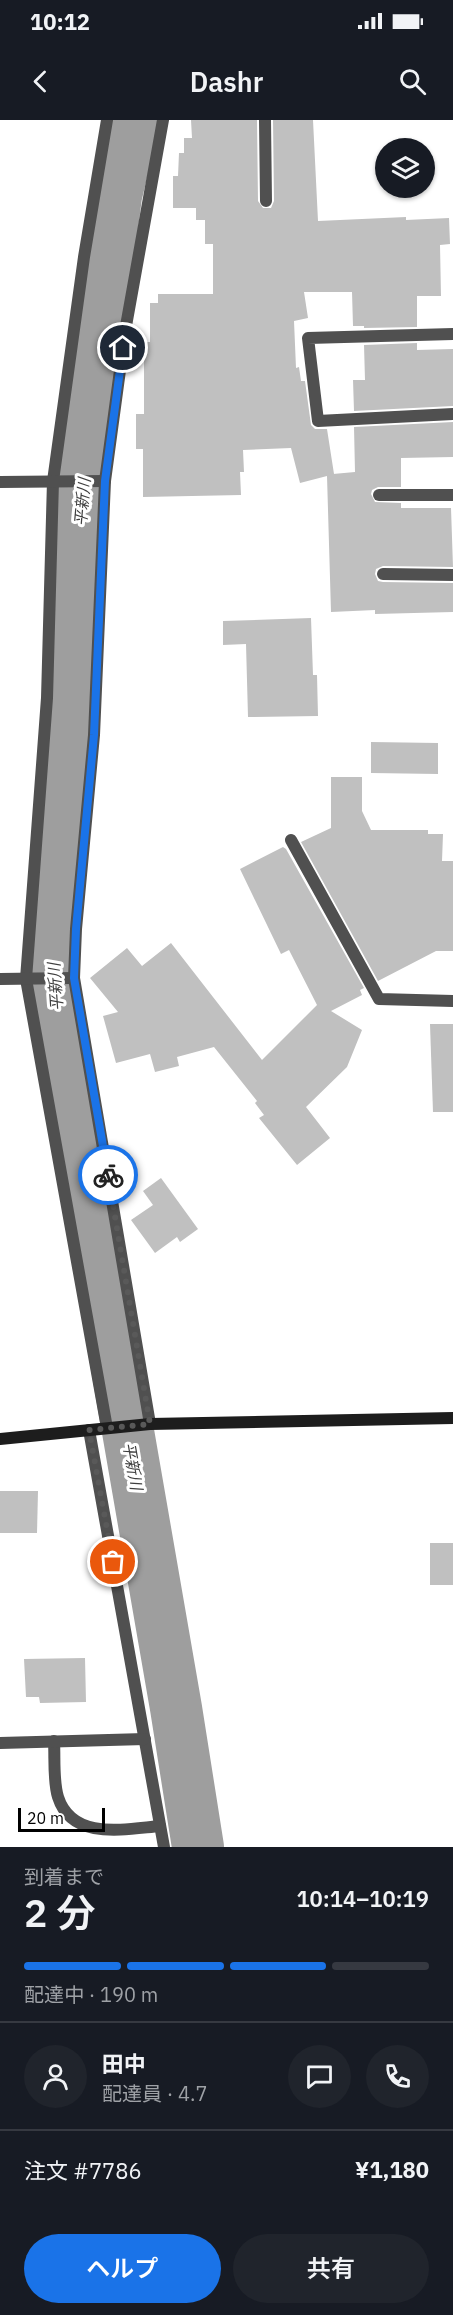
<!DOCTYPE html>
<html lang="ja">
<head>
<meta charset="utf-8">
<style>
  :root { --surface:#171b24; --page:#20242c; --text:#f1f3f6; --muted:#9ea1a6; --line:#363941; --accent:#1a73e8 }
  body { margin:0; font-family:"IBM Plex Sans","Noto Sans JP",sans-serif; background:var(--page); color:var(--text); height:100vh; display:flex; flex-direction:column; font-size:22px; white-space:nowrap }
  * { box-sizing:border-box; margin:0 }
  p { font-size:20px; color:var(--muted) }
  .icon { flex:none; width:33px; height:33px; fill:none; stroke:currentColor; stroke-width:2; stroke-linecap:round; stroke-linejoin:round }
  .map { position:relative; height:1727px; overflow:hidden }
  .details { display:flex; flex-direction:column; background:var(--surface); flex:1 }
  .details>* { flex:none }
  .tools { position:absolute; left:375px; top:18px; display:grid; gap:12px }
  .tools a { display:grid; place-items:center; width:60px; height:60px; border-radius:50%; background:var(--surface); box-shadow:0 2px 4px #0004; font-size:30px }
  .scale { position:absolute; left:18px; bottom:15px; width:87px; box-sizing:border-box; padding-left:6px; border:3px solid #000; border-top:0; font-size:16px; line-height:21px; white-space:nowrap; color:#000; -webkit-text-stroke:4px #fff; paint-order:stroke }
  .pin { position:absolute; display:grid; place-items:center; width:51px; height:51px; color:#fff; margin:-26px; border:3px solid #fff; border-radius:50%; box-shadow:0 2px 6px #0007 }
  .courier { position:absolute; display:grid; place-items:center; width:60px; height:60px; margin:-30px; border:4px solid #1a73e8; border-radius:50%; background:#fff; color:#222; box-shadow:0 2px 8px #0007 }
  .head em { font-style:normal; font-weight:600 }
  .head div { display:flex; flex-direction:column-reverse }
  .head { display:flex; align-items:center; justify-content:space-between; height:102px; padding:0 24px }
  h1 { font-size:39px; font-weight:600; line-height:45px }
  .bar { display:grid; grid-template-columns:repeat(4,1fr); gap:9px 6px; align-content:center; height:72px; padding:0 24px }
  .bar i { height:8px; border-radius:4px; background:var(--line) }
  .bar .selected { background:var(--accent) }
  .bar p { grid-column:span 4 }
  .line { display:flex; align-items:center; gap:15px; padding:0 24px; border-top:2px solid var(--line) }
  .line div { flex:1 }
  .round { display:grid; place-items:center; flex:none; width:63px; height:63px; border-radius:32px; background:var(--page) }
  .cta { display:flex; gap:12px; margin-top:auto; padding:12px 24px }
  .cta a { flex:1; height:69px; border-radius:36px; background:var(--accent); color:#fff; font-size:24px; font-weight:600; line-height:69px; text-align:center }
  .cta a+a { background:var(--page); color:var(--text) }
  .status { display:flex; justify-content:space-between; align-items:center; height:42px; padding:0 30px; background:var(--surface); direction:ltr }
  .status svg { height:16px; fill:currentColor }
  header { display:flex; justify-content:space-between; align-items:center; height:78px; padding:0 24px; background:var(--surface); font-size:27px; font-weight:600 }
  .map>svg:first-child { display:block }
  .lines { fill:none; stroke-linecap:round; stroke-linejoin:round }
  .river { stroke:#9e9e9e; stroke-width:52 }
  .building { fill:#c0c0c0 }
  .street { stroke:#505050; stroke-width:12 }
  .secondary { stroke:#1d1d1d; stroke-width:12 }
  .done { stroke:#595959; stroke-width:6; stroke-dasharray:0 10.8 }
  .route { stroke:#1a73e8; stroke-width:8 }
  .labels { text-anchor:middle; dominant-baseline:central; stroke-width:6; stroke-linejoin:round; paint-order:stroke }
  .water-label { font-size:16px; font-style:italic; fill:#3f3f3f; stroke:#fff }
</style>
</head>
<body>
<div class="status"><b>10:12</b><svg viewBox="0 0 49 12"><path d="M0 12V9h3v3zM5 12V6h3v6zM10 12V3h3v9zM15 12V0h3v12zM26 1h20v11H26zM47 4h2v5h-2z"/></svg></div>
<header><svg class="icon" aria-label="back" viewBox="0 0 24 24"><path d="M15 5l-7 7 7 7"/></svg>Dashr<svg class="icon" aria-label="search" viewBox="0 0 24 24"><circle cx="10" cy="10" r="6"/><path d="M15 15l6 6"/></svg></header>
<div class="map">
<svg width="453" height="1727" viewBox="0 0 453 1727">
  <rect width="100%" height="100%" fill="#fff"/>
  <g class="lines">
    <polyline class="river" points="134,0 116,76 92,267 80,404 52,828 56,896 176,1588 198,1727"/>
  </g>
  <g class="building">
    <polygon points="191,0 257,0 258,81 263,88 271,88 274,81 273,0 313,0 318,101 406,97 406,100 449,98 450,124 440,125 441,176 417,176 417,207 364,208 364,206 353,206 352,172 304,172 308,198 294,201 296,248 299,247 301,261 305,261 311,305 315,309 327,309 334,354 333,354 355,352 354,307 453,302 453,337 401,338 401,367 378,367 372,370 371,374 375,382 401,383 401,388 451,388 453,447 383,446 376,449 375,454 378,461 383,462 453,463 453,492 375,494 375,490 331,492 327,356 300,363 291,328 243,330 244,352 240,352 241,375 143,377 143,329 136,329 136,294 144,294 144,222 150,222 150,183 158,183 158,174 213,174 213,124 205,124 205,100 196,100 196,88 173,88 173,56 178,56 179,33 184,33 184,18 192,18"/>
    <polygon points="417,223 417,230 453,229 453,286 354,291 353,260 365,260 364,225"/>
    <polygon points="311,498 313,555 317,555 318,596 248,597 246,524 223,525 223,501"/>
    <polygon points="371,622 438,623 438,654 371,653"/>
    <polygon points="331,657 362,657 362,691 371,710 428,710 428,714 443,714 442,741 453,741 453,831 436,831 378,861 301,722 331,708"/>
    <polygon points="283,727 286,729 364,868 360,870 362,875 331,891 362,910 347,947 306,987 330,1018 297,1045 259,998 264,995 255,983 257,981 214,927 177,937 179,946 155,952 150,934 116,943 103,896 118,892 90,858 127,828 142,846 171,823 262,940 317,885 289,830 281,834 240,749"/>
    <polygon points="430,904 453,904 453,992 433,992"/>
    <polygon points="161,1058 198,1109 180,1122 177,1117 155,1133 131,1100 153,1085 143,1071"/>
    <polygon points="0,1371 38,1371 37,1413 0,1413"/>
    <rect x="430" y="1423" width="23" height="42"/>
    <polygon points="85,1538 86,1582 40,1583 39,1577 26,1577 24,1539"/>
  </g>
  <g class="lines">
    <g class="street">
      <polyline points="107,0 84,137 53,361 47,578 26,859 107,1308"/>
      <polyline points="265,0 266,81"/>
      <polyline points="453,214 308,218 318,301 453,294"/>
      <polyline points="0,362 105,361"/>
      <polyline points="379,375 453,375"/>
      <polyline points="383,454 453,455"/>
      <polyline points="291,720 379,879 453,881"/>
      <polyline points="0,859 74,858"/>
      <polyline points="150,1304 74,858 76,809 94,615 105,361 126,206 163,0"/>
      <polyline points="89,1310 164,1727"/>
      <path d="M 54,1621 C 55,1639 53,1661 58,1677 C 72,1721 125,1709 160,1706"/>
      <polyline points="0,1623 145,1619"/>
    </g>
    <polyline class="secondary" points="0,1319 150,1304 453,1298"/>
  </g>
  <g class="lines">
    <polyline class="done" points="108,1055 150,1304 89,1310 113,1442"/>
    <polyline class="route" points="108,1055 74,858 76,809 94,615 105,361 123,228"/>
  </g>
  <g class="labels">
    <g class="water-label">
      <text transform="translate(82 382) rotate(-85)">平新川</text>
      <text transform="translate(55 867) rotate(-94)">平新川</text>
      <text transform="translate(133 1346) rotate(80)">平新川</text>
    </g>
  </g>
</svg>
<div class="tools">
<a><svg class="icon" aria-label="layers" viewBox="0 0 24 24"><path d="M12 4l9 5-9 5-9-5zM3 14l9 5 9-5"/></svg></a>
</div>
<div class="scale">20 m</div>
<div class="pin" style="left:113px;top:1442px;background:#ea580c"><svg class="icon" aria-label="bag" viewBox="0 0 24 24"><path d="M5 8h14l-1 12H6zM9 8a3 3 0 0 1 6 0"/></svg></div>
<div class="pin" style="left:123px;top:228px;background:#1f2937"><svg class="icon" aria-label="home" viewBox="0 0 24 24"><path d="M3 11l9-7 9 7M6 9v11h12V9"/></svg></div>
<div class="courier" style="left:108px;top:1055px"><svg class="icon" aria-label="bike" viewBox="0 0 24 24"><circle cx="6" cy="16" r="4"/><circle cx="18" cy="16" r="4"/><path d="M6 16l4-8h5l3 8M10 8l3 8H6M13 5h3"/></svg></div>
</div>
<section class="details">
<div class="head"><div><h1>2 分</h1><p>到着まで</p></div><em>10:14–10:19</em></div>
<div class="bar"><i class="selected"></i><i class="selected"></i><i class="selected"></i><i></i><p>配達中 · 190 m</p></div>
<div class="line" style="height:108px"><a class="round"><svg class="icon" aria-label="person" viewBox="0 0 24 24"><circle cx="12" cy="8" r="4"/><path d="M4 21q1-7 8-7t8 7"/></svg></a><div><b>田中</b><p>配達員 · 4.7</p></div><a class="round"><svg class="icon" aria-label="chat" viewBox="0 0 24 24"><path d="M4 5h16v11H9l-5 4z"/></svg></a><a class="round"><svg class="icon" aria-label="phone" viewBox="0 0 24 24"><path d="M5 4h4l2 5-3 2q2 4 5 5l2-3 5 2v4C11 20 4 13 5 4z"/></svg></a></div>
<div class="line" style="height:78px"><div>注文 #7786</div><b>¥1,180</b></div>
<div class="cta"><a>ヘルプ</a><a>共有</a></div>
</section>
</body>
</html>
